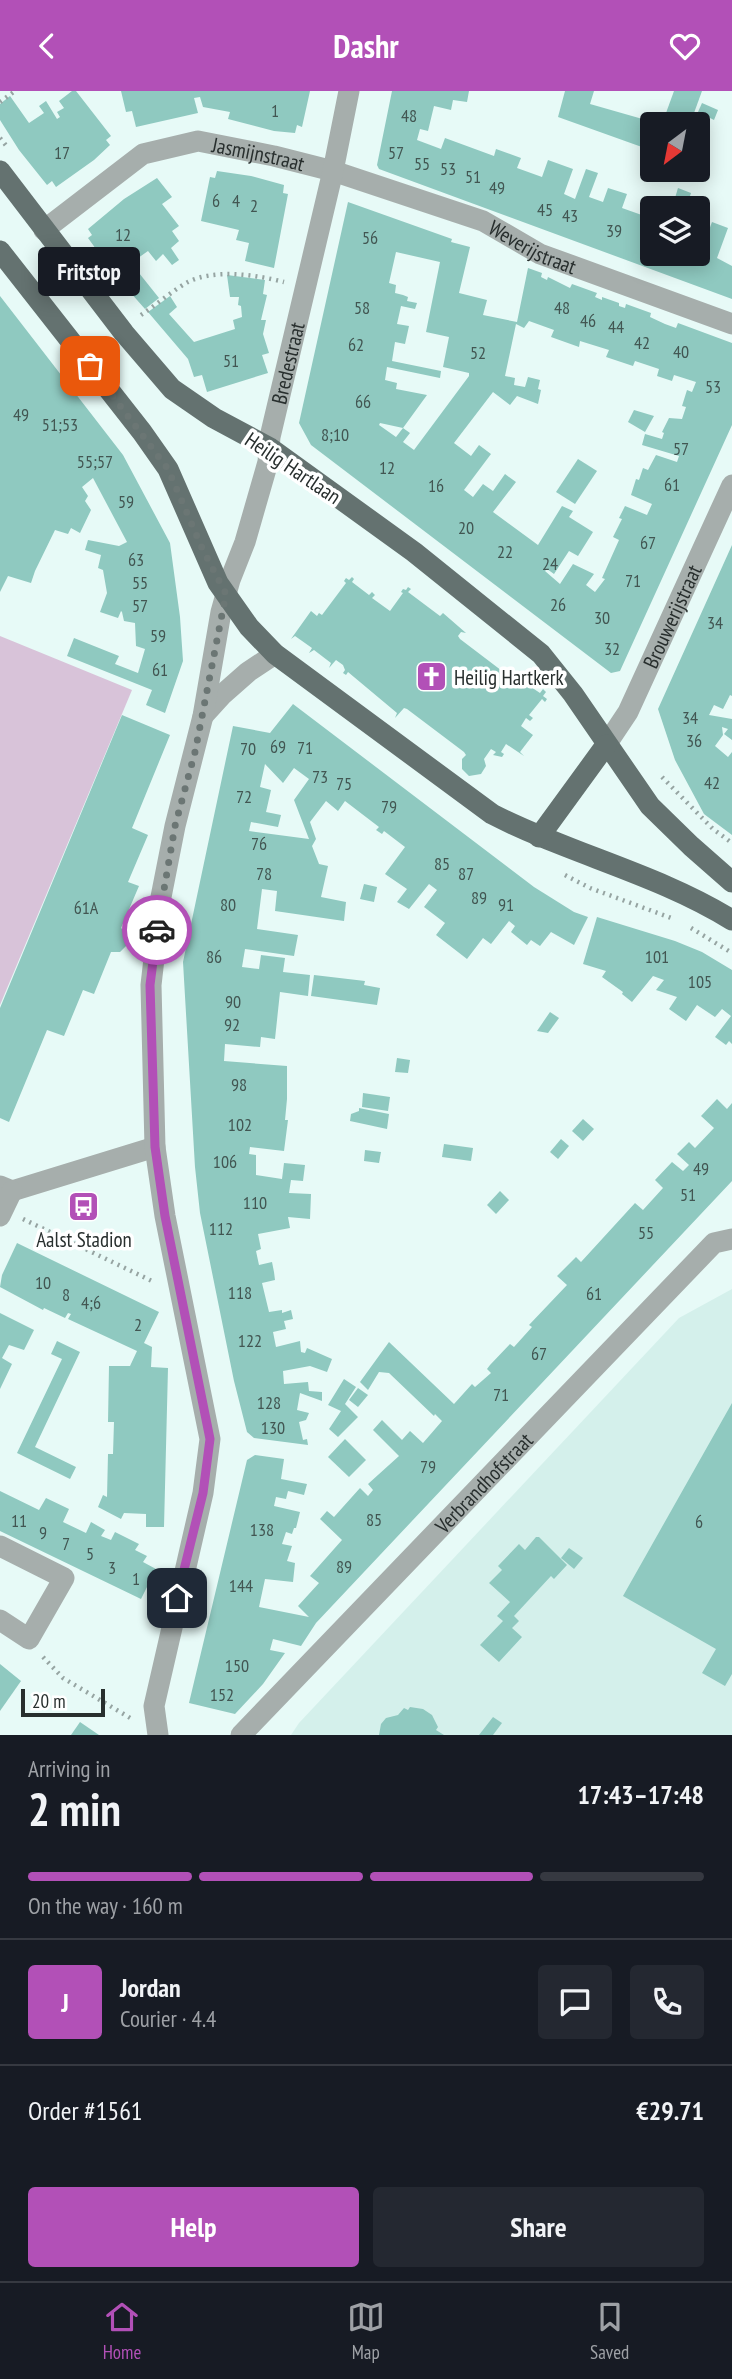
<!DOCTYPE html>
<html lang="en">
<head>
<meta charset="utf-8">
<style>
  :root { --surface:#171b24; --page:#242831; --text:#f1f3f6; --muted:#9ea1a6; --line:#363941; --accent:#b250b7 }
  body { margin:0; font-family:"PT Sans Narrow",sans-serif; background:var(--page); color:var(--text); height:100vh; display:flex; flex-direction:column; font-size:26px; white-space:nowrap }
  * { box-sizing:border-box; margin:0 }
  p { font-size:23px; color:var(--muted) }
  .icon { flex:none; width:38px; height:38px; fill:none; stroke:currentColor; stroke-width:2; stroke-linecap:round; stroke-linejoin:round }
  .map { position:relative; height:1644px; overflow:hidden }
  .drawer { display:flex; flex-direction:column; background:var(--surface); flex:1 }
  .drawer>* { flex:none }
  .needle { width:46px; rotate:212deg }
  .controls { position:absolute; left:640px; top:21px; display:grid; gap:14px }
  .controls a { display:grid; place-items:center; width:70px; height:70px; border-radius:7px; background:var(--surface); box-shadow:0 4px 18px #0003; font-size:35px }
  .scale { position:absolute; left:21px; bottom:18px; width:84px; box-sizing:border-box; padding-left:7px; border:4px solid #282f2e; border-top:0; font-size:19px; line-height:24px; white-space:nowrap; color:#282f2e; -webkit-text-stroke:5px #fff; paint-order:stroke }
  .pin { position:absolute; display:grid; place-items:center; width:60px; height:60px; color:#fff; margin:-30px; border-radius:14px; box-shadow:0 4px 10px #0006 }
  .courier { position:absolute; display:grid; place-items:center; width:70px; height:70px; margin:-35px; border:5px solid #b250b7; border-radius:50%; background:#fff; color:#222; box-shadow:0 2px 9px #0007 }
  .bubble { position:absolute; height:49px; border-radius:7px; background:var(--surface); box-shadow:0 4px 18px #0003; font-size:23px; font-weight:700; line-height:49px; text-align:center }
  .headline em { font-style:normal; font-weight:700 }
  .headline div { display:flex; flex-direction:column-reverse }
  .headline { display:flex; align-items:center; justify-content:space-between; height:119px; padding:0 28px }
  h1 { font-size:46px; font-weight:700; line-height:52px }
  .bar { display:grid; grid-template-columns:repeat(4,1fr); gap:10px 7px; align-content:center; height:84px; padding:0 28px }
  .bar i { height:9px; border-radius:5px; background:var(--line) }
  .bar .selected { background:var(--accent) }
  .bar p { grid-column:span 4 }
  .line { display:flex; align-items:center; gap:18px; padding:0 28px; border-top:2px solid var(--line) }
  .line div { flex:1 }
  .round { display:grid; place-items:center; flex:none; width:74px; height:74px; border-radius:7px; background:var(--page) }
  .button { display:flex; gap:14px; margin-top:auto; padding:14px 28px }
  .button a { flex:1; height:80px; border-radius:7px; background:var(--accent); color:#fff; font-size:28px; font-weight:700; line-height:80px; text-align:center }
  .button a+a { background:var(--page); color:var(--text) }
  header { display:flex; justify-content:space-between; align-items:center; height:91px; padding:0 28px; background:var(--accent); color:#fff; font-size:32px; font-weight:700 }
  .dock { display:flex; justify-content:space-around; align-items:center; height:98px; border-top:2px solid var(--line); background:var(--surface); font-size:19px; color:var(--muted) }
  .dock a { display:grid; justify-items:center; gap:4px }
  .dock .selected { color:var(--accent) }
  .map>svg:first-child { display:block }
  .built { fill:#d4f0eb }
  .green { fill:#d8c3d9 }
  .building { fill:#8fc9c0; fill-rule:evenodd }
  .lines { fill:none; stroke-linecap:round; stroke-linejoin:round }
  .path { stroke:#96a4a2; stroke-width:4.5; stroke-dasharray:2 5; stroke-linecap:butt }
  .street { stroke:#a6aeac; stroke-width:21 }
  .primary { stroke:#647270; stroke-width:21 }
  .done { stroke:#6b7674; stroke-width:7; stroke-dasharray:0 12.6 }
  .route { stroke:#b250b7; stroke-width:9 }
  .labels { text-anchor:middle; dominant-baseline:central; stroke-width:7; stroke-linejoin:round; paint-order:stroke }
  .number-label { font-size:18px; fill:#425652 }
  .street-label { font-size:21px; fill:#282f2e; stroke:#fff }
  .poi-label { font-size:21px; fill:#282f2e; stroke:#fff; text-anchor:start }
</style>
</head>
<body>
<header><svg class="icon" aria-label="back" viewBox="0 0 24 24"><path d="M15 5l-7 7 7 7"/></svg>Dashr<svg class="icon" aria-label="heart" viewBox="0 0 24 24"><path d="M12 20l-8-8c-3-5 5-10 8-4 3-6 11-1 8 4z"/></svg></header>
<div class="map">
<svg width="732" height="1644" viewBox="0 0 732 1644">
  <rect width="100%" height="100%" fill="#e7faf7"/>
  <polygon class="built" points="732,1198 732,1644 291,1644 299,1632 679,1227"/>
  <polygon class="green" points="0,545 132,599 0,914"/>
  <g class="building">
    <polygon points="72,0 76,0 111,45 106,49 110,54 94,69 56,96 52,90 47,94 19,59 0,29 0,13 10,5 29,32 44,22 39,15 46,10 57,28 60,26 57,21 64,17 59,10"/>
    <polygon points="121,0 310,0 302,36 297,34 295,42 274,40 228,28 230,21 203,16 200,6 194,7 198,22 136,36 132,20 126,21"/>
    <polygon points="392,0 469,0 467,11 453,9 451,19 434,15 428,40 420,38 417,49 441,58 445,47 494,65 496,58 521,67 517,77 542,86 548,69 573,78 564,103 575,108 586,78 598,82 589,106 603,111 608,97 627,103 622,117 653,128 653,163 698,163 698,153 703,155 712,131 728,137 717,167 732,175 732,208 379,78 377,74"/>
    <polygon points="565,0 594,0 590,13 653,31 653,60 558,26"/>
    <polygon points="674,0 702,0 690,33 662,33"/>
    <polygon points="702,12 718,19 714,29 698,21"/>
    <polygon points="217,80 251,85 284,94 283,102 288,103 274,177 245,170 249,152 236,149 239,139 201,130 210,86 215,87"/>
    <polygon points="157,87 172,106 162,113 179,135 172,140 179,150 171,157 179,169 172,174 163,163 156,170 148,160 131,172 159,207 145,218 114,183 88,147 92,144 88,138 124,108"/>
    <polygon points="678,97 691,102 686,117 672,117"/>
    <path d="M 348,111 L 452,148 L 451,151 L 470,156 L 459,202 L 487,209 L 483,224 L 517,231 L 528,177 L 542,182 L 541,186 L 547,189 L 548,186 L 570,197 L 572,193 L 597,202 L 595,206 L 602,209 L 602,206 L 619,212 L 619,215 L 625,217 L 626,213 L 651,222 L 650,226 L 665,233 L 676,237 L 678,232 L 732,252 L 732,334 L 620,580 L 611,582 L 311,354 L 299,332 ZM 396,161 L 440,171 L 426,241 L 449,246 L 443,276 L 469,282 L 469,285 L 414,359 L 403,351 L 410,342 L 403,337 L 396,346 L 379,334 L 380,332 L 403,337 L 427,304 L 396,298 L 397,292 L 385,289 L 387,276 L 440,287 L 441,280 L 392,270 L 395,251 L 405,253 L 409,235 L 397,233 L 401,215 L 415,218 L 417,212 L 407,210 L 408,206 L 403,204 L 395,202 L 396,194 L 389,192 ZM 529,230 L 554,239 L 551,246 L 579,256 L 580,250 L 609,259 L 606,266 L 633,275 L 635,270 L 659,278 L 657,285 L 672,290 L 674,284 L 696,291 L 692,301 L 687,299 L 682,315 L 686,316 L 682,328 L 669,327 L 662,341 L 664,342 L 662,348 L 645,343 L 642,354 L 679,365 L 677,371 L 656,364 L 648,379 L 643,377 L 639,389 L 636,388 L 631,404 L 652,413 L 647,424 L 625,415 L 619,427 L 622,428 L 613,446 L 619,449 L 602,487 L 605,488 L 595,501 L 586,494 L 594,483 L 573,473 L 560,493 L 545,480 L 547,478 L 554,483 L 569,460 L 578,465 L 593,441 L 569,426 L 573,420 L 562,415 L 538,454 L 493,421 L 516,391 L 505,383 L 493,400 L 483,393 L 473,406 L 464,399 L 491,363 L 479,354 L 471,365 L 454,352 L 493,301 L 510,314 L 517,305 L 538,313 L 541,299 L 538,298 L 540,289 L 528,286 L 525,296 L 514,294 L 515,287 L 505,285 L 516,233 L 524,237 Z"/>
    <polygon points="227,184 265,189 263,203 267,204 261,229 266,229 263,243 269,262 262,264 268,282 207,301 202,284 194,286 188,268 148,221 170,205 177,216 169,223 194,251 235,238 233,229 242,226 241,215 238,214 239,206 230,206"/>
    <polygon points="0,205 123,364 170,452 180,526 183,570 165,622 146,614 152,599 67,565 74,547 119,565 115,573 138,582 145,558 136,555 135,532 124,530 122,521 121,520 118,527 100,521 107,502 103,479 98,477 101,464 85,459 88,449 119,455 127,451 93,387 82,396 88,405 85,410 91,419 80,442 71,437 68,443 55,439 35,480 31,492 8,485 0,501"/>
    <polygon points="634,319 654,325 645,341 628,331"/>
    <polygon points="578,368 597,380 575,413 556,401"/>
    <polygon points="732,454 732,605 730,604 723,618 714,614 709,624 732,628 732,649 724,643 728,638 722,636 723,644 715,655 728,666 732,661 732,744 704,723 675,669 658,618"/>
    <polygon points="352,486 354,488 352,491 369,504 372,501 375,504 372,507 390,520 403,502 401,501 403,498 406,499 408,496 411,498 408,501 440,525 443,522 466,542 461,541 458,545 460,548 514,589 517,585 520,588 524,584 532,586 534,591 531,596 540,602 543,598 546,601 543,605 547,608 545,611 542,608 529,624 533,627 530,630 526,627 521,635 533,644 520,661 524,665 506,653 501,661 504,663 502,666 493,664 496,661 491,658 484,668 486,675 481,683 469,685 462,678 462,668 466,664 464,661 407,618 404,617 395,627 397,622 348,581 346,584 343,582 345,579 343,574 336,569 329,577 331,572 314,559 309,562 312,557 295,545 291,548 311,520 317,525 319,522 322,524 346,492 344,490 346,487 349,489"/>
    <path d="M 293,613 L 534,796 L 574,821 L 588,826 L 574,854 L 551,841 L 540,855 L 531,849 L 527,854 L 511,841 L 515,835 L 509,830 L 491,853 L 483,847 L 467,868 L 436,844 L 445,832 L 424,816 L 437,799 L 429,793 L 409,818 L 397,811 L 407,798 L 385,783 L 405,756 L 384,740 L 382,743 L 376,739 L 379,736 L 345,710 L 338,720 L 326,710 L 310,731 L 316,748 L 312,755 L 319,773 L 328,775 L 321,806 L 346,811 L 344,830 L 275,820 L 277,800 L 262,798 L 257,838 L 298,844 L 294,865 L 245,858 L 242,876 L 259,878 L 261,864 L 285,867 L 283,881 L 310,884 L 308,905 L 280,901 L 275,948 L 261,946 L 260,956 L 225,953 L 224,970 L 287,975 L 287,1008 L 285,1029 L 288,1029 L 284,1060 L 250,1056 L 249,1063 L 256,1064 L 256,1084 L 282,1088 L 284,1072 L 305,1074 L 303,1090 L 291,1089 L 289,1102 L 311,1103 L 310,1128 L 288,1126 L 290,1137 L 258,1143 L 261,1158 L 256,1160 L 259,1174 L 272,1171 L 274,1181 L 275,1189 L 262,1192 L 269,1221 L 282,1219 L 282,1222 L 291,1219 L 293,1228 L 284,1230 L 286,1238 L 273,1241 L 276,1256 L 300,1250 L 301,1261 L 305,1262 L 307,1257 L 332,1268 L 327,1281 L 310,1275 L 283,1280 L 284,1293 L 308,1291 L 309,1300 L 322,1301 L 322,1310 L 300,1302 L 297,1319 L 309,1322 L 306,1329 L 299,1331 L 303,1349 L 307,1348 L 308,1354 L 254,1347 L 247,1341 L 234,1290 L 200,1122 L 195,1076 L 183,871 L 233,635 L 270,642 ZM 265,673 L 283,692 L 294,677 L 309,688 L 294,709 L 309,748 L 249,740 L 251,731 L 278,736 L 281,724 L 266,721 L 271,699 L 260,696 Z"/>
    <polygon points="122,624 170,644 132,737 148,744 128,791 139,795 121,837 128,843 129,852 120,861 111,861 94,903 83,899 64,945 47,939 9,1031 0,1027 0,917"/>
    <polygon points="364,793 377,796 374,811 360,808"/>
    <polygon points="597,826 675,850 702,861 732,879 732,953 729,950 726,954 715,946 731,925 722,918 715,926 697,914 686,930 669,918 677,906 656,899 664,889 653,885 632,911 622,903 623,901 602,886 606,880 583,873"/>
    <polygon points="314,884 365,890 364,894 380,897 377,914 311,905"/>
    <polygon points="550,921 559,927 548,942 537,940"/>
    <polygon points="397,967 410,969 408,982 395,981"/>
    <polygon points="363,1002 390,1006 388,1020 362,1016"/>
    <polygon points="717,1008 727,1018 732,1012 732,1090 316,1532 301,1555 273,1548 270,1559 285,1562 263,1593 235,1623 189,1612 247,1369 255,1364 284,1368 281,1388 307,1393 304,1404 288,1400 286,1408 276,1406 274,1415 300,1421 296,1437 294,1437 292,1443 286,1441 282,1453 292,1455 287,1470 295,1472 293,1491 265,1488 259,1516 309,1526 298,1515 319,1492 310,1485 342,1449 320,1428 327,1420 334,1426 360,1397 368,1405 373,1399 368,1393 399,1365 373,1339 382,1329 402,1349 410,1340 423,1352 442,1330 435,1323 434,1325 389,1282 379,1281 368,1299 360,1291 389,1251 454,1313 472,1293 475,1296 491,1282 487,1278 490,1274 510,1253 514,1256 532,1236 529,1234 567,1194 557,1185 576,1166 581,1171 635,1112 643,1119 663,1097 655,1089 672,1071 683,1080 689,1074 677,1063 689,1051 695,1057 714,1037 701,1025"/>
    <polygon points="359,1017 389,1023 387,1038 350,1030 351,1023 359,1020"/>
    <polygon points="583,1028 594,1038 583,1050 572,1040"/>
    <polygon points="561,1048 569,1055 558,1068 550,1061"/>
    <polygon points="444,1053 473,1057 471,1070 442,1066"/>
    <polygon points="365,1059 381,1061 379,1072 364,1070"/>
    <polygon points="500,1100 509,1109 496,1123 487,1114"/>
    <polygon points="17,1152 159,1221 144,1252 152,1256 151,1276 168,1277 164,1436 146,1436 146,1423 124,1422 121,1428 98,1416 103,1404 107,1406 108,1363 113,1363 114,1331 108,1331 109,1275 130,1275 137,1260 68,1228 71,1223 68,1222 65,1227 44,1217 43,1219 0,1196 2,1184"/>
    <polygon points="0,1222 34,1239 24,1259 9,1254 2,1267 12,1273 0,1298"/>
    <polygon points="57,1250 80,1261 35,1356 76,1376 70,1388 17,1362 62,1268 51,1263"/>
    <polygon points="344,1288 356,1296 345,1313 358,1326 338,1346 329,1338 341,1320 328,1314"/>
    <polygon points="358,1297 368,1304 358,1316 349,1309"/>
    <polygon points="732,1312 732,1583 725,1595 702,1582 716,1558 623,1505"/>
    <polygon points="345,1348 366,1369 349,1386 328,1366"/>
    <polygon points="0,1400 39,1419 46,1407 69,1418 63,1431 86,1442 91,1431 105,1439 101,1445 111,1449 115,1441 139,1453 135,1459 147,1465 143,1471 156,1478 141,1508 0,1440"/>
    <polygon points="536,1446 539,1446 567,1474 554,1488 551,1485 514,1525 519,1530 512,1537 522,1546 499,1571 480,1554 503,1530 497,1525 510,1511 489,1492 502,1479 498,1475 519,1453 525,1459"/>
    <polygon points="569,1457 583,1467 574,1478 561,1467"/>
    <polygon points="0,1573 21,1590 0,1620"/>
    <polygon points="410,1616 423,1618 432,1624 438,1636 436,1639 444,1644 379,1644 381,1633 386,1627 398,1624 404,1617 408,1619"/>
    <polygon points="493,1626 502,1632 493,1644 479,1644"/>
    <polygon points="80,1631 99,1644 71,1644"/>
  </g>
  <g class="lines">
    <g class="path">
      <polyline points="0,11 15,0"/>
      <polyline points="0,47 8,57"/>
      <path d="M 141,224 C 156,214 171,201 186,192 C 213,177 257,184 284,191"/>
      <polyline points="662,686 713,738 732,752"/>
      <polyline points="565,784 590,797 674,828"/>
      <polyline points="691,837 732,862"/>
      <polyline points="23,1128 154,1191"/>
      <polyline points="43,1566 63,1587 132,1628"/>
    </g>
    <g class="street">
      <path id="s1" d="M 44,139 L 143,63 L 198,50 L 274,65 L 333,80 L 483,130 L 540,163 L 732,233"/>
      <polyline points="203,625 223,603 248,581 275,563"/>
      <path id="s2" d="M 606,654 L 628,621 L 732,394"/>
      <polyline points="0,1095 12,1100 155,1056"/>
      <polyline points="0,1125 12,1100"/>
      <polyline points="0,1455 64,1487 29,1548 0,1529"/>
      <path id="s3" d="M 158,1644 L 154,1615 L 203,1402 L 210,1348 L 165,1125 L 155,1056 L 151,894 L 161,806 L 175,735 L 203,625 L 221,521 L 230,489 L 245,451 L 268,371 L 270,346 L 333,80 L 349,0"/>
      <path id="s4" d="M 241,1644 L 714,1152 L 732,1148"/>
    </g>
    <g class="primary">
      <polyline points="0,80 124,242 172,298 214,327 270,357 414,461 541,563 573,603 650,715 691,755 732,791"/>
      <path d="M 0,160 L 142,341 L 168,378 L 218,492 L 249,536 L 275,563 L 492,723 C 570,763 658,783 732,829"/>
      <polyline points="539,746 606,654"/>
    </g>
  </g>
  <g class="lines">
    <polyline class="done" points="90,275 168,378 202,457 226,503 195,661 175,735 157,839"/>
    <polyline class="route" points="157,839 150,894 155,1056 165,1125 210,1348 203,1402 177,1507"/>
  </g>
  <defs>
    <symbol id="church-square" viewBox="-11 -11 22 22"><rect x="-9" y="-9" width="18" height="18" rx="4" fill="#b250b7" stroke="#fff"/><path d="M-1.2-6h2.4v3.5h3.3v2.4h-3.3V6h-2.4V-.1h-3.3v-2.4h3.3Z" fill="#fff"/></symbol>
    <symbol id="bus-square" viewBox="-11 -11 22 22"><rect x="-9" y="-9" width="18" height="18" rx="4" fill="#b250b7" stroke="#fff"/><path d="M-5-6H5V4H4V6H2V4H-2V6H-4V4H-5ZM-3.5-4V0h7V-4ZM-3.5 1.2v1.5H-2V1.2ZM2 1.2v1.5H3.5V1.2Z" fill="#fff"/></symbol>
  </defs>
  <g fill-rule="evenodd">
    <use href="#church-square" x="414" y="568" width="35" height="35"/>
    <use href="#bus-square" x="66" y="1098" width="35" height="35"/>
  </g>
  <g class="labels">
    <g class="number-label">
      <text x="275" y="19">1</text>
      <text x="409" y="24">48</text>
      <text x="62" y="61">17</text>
      <text x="396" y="61">57</text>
      <text x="422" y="72">55</text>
      <text x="448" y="77">53</text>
      <text x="473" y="85">51</text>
      <text x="497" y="96">49</text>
      <text x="216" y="109">6</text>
      <text x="236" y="109">4</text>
      <text x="254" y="114">2</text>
      <text x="545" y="118">45</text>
      <text x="570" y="124">43</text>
      <text x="614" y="139">39</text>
      <text x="123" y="143">12</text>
      <text x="370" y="146">56</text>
      <text x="362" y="216">58</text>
      <text x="562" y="216">48</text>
      <text x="588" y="229">46</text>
      <text x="616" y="235">44</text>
      <text x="642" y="251">42</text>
      <text x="356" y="253">62</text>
      <text x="681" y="260">40</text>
      <text x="478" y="261">52</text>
      <text x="231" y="269">51</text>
      <text x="713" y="295">53</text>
      <text x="363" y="310">66</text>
      <text x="21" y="323">49</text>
      <text x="60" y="333">51;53</text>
      <text x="335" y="343">8;10</text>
      <text x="681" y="357">57</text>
      <text x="95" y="370">55;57</text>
      <text x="387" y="376">12</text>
      <text x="672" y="393">61</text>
      <text x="436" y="394">16</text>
      <text x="126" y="410">59</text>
      <text x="466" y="436">20</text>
      <text x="648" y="451">67</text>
      <text x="505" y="460">22</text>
      <text x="136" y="468">63</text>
      <text x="550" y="472">24</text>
      <text x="633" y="489">71</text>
      <text x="140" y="491">55</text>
      <text x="558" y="513">26</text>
      <text x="140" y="514">57</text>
      <text x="602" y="526">30</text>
      <text x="715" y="531">34</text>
      <text x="158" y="544">59</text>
      <text x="612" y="557">32</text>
      <text x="160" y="578">61</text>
      <text x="690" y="626">34</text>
      <text x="694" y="649">36</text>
      <text x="278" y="655">69</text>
      <text x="305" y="656">71</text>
      <text x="248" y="657">70</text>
      <text x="320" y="685">73</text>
      <text x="712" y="691">42</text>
      <text x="344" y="692">75</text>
      <text x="244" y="705">72</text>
      <text x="389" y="715">79</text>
      <text x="259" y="752">76</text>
      <text x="442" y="772">85</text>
      <text x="264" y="782">78</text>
      <text x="466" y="782">87</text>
      <text x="479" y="806">89</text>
      <text x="228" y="813">80</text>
      <text x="506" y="813">91</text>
      <text x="86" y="816">61A</text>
      <text x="214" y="865">86</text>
      <text x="657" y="865">101</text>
      <text x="700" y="890">105</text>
      <text x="233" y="910">90</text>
      <text x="232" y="933">92</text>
      <text x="239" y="993">98</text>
      <text x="240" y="1033">102</text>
      <text x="225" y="1070">106</text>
      <text x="701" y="1077">49</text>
      <text x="688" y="1103">51</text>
      <text x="255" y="1111">110</text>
      <text x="221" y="1137">112</text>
      <text x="646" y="1141">55</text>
      <text x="43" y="1191">10</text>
      <text x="240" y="1201">118</text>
      <text x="594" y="1202">61</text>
      <text x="66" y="1203">8</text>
      <text x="91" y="1211">4;6</text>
      <text x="138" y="1233">2</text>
      <text x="250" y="1249">122</text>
      <text x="539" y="1262">67</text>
      <text x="501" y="1303">71</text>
      <text x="269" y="1311">128</text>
      <text x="273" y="1336">130</text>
      <text x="428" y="1375">79</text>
      <text x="374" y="1428">85</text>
      <text x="19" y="1429">11</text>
      <text x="699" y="1430">6</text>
      <text x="262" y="1438">138</text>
      <text x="43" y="1441">9</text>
      <text x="66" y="1452">7</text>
      <text x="90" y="1462">5</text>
      <text x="344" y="1475">89</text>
      <text x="112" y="1476">3</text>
      <text x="136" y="1487">1</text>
      <text x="241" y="1494">144</text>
      <text x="237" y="1574">150</text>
      <text x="222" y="1603">152</text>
    </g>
    <g class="street-label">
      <text stroke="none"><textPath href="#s1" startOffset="243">Jasmijnstraat</textPath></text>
      <text stroke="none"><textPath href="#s1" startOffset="534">Weverijstraat</textPath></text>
      <text stroke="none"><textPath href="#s3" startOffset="1400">Bredestraat</textPath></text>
      <text transform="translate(293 377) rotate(34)">Heilig Hartlaan</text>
      <text stroke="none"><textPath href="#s2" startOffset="145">Brouwerijstraat</textPath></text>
      <text stroke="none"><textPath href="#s4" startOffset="350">Verbrandhofstraat</textPath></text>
    </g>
    <g class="poi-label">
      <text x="454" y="586">Heilig Hartkerk</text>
      <text x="84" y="1148" text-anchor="middle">Aalst Stadion</text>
    </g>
  </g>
</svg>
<div class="controls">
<a><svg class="needle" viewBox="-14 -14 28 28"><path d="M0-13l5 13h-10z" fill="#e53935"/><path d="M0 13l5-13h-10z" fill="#9ea1a6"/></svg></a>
<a><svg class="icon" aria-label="layers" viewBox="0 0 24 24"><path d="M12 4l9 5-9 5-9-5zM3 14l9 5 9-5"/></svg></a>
</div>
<div class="scale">20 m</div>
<div class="pin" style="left:90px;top:275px;background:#ea580c"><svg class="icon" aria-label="bag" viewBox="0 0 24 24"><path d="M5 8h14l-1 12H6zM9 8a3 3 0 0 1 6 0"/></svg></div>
<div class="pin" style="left:177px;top:1507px;background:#1f2937"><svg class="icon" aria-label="home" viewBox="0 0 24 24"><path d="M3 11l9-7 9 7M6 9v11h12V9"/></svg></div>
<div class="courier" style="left:157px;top:839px"><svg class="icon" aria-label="car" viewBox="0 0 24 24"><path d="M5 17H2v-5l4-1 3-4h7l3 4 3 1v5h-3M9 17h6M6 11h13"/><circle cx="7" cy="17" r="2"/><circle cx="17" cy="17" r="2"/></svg></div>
<div class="bubble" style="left:38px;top:156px;width:102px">Fritstop</div>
</div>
<section class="drawer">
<div class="headline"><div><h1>2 min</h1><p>Arriving in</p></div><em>17:43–17:48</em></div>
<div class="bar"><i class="selected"></i><i class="selected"></i><i class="selected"></i><i></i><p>On the way · 160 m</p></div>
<div class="line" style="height:126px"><b class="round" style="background:var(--accent);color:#fff">J</b><div><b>Jordan</b><p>Courier · 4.4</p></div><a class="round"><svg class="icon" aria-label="chat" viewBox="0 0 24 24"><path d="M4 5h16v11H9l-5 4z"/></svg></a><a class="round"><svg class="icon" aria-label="phone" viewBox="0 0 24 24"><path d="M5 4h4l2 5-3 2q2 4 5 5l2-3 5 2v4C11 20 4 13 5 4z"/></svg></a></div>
<div class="line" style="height:91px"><div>Order #1561</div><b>€29.71</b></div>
<div class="button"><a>Help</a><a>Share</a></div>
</section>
<nav class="dock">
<a class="selected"><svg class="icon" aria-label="home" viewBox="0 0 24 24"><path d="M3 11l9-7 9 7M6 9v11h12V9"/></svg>Home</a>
<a><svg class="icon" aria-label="map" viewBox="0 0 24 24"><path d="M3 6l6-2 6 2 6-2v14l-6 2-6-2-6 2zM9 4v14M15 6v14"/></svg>Map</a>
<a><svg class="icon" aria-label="saved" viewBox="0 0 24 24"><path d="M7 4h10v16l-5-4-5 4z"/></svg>Saved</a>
</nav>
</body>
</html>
